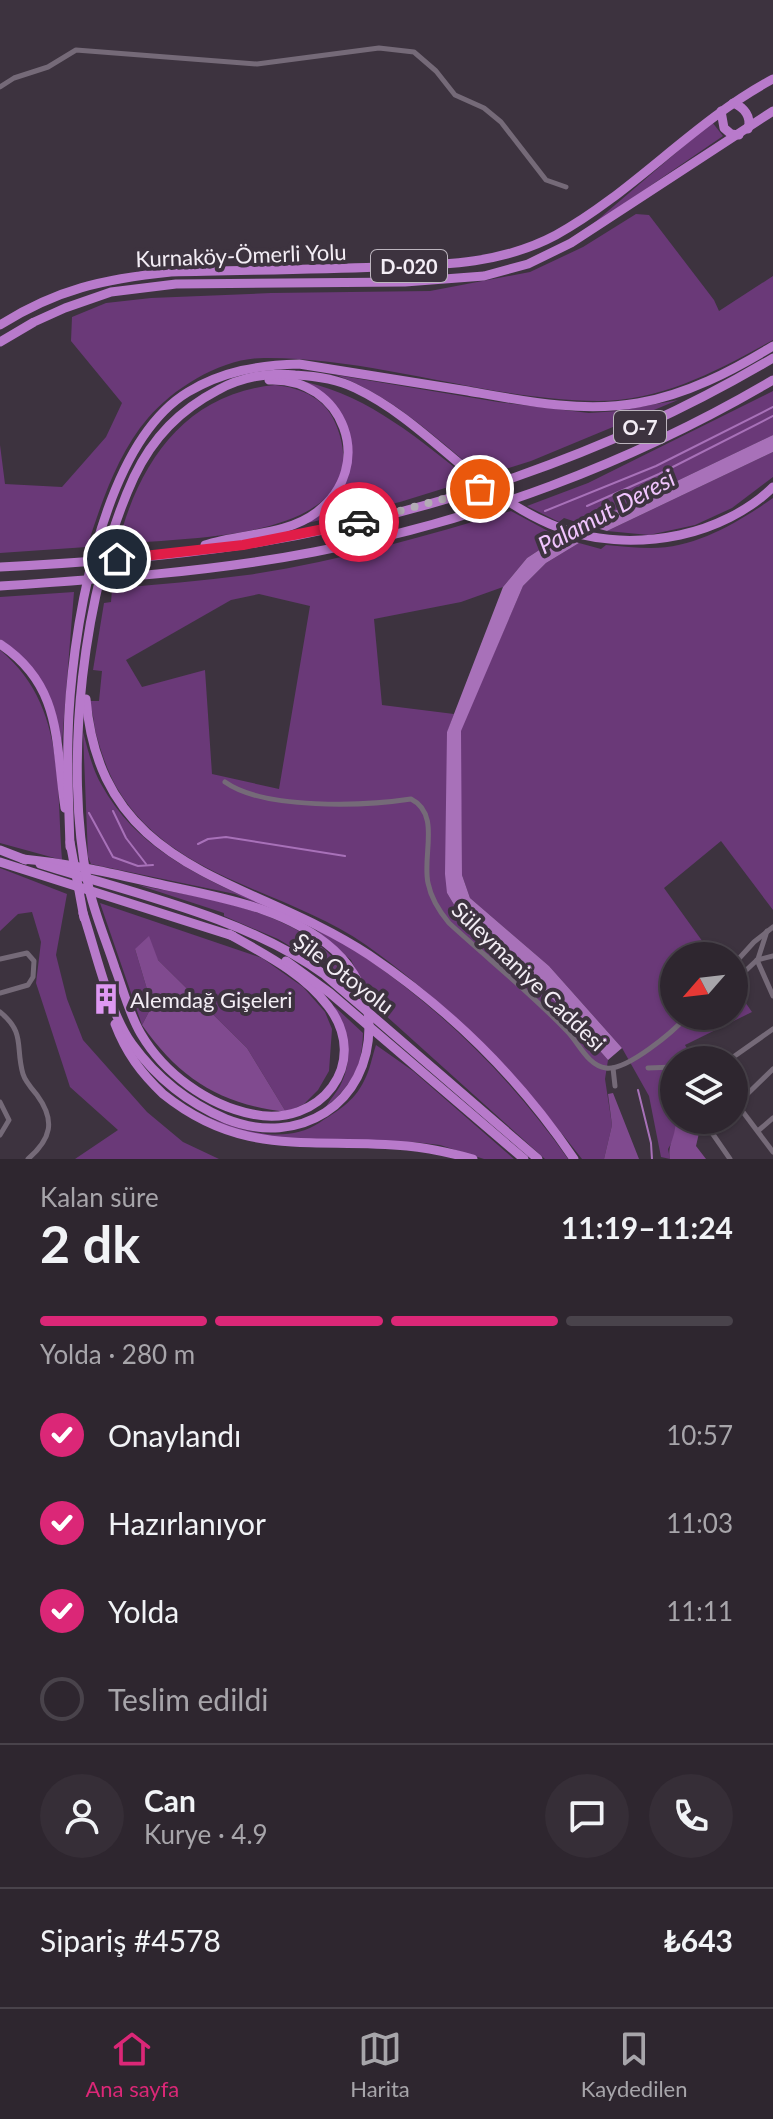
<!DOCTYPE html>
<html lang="tr">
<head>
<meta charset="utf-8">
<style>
  :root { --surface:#2e262f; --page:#362e37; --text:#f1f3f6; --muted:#a7a5aa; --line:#49434b; --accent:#db2777 }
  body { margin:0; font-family:Lato,sans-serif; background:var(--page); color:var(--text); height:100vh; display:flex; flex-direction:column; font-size:30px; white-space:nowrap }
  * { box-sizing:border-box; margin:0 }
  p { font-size:26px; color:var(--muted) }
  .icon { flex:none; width:44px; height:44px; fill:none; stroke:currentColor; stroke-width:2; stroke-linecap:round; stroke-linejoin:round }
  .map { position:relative; height:1159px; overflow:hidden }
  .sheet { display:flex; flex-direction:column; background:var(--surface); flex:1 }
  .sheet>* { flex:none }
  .needle { width:52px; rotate:242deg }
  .fabs { position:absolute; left:660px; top:942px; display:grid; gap:16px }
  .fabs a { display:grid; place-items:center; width:88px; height:88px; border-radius:50%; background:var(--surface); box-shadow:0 2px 6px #0004,0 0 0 2px var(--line); font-size:40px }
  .pin { position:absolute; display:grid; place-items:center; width:68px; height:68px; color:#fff; margin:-34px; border:4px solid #fff; border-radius:50%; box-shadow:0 2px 8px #0007 }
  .courier { position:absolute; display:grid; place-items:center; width:80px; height:80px; margin:-40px; border:6px solid #e11d48; border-radius:50%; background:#fff; color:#222; box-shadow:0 2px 10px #0007 }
  .overview em { font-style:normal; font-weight:700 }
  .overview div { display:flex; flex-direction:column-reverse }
  .overview { display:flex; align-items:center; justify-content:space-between; height:136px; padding:0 40px }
  h1 { font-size:52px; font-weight:700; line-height:60px }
  .bar { display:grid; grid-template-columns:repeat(4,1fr); gap:12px 8px; align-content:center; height:96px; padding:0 40px }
  .bar i { height:10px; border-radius:6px; background:var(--line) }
  .bar .current { background:var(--accent) }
  .bar p { grid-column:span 4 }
  .line { display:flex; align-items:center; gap:20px; padding:0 40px; border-top:2px solid var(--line) }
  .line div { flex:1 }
  .round { display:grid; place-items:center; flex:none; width:84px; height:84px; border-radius:42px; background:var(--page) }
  ol { padding:0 40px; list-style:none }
  li { display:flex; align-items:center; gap:24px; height:88px }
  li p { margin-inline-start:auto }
  li .icon { padding:8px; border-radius:50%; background:var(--accent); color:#fff; stroke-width:4 }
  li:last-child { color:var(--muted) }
  li i { width:44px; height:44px; border:4px solid var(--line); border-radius:50% }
  .menu { display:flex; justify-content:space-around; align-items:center; height:112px; border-top:2px solid var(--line); background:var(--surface); font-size:22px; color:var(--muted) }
  .menu a { display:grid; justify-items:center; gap:4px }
  .menu .current { color:var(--accent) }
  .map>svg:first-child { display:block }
  .green { fill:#6a3978; fill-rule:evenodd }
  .forest { fill:#804a8f }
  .water { fill:#a871b9 }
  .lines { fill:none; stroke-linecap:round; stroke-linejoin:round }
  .stream { stroke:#a871b9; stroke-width:2 }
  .street { stroke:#756a78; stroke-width:5 }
  .highway { stroke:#b87acb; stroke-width:9 }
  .done { stroke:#b3acb5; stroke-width:8; stroke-dasharray:0 14.4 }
  .route { stroke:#e11d48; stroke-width:10 }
  .labels { text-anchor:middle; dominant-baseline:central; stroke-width:8; stroke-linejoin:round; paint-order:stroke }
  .shield { fill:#3d333f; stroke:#bcb5be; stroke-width:2 }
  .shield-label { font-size:20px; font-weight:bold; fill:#f3edf5 }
  .street-label { font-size:22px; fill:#f3edf5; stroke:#3d333f }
  .poi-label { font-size:22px; fill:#f3edf5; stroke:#3d333f; text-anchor:start }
  .water-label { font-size:24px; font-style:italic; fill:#f1c5fe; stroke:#3d333f }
</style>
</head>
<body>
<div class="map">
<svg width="773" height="1159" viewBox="0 0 773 1159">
  <rect width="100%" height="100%" fill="#3d333f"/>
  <g class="green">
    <polygon points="712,122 723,136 587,229"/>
    <path d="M 636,214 L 649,215 L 714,300 L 719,311 L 773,276 L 773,340 C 719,370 662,401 598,401 C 486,400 375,357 264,358 C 222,358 175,387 148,418 C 117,454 101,504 87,547 L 0,553 L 0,445 L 5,484 L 62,487 L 106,437 L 122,403 L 71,341 L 72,317 L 106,303 L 151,298 L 271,293 L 430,291 L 530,272 L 583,247 Z"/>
    <path d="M 336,375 L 498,402 L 589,413 L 618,411 L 678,400 L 531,461 L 483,476 C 435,438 395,397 336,375 Z"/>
    <path d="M 306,382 C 371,397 419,440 471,480 L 400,502 L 303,524 L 331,504 L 342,488 L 347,426 L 331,400 Z"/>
    <path d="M 275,385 C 303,388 327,399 337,427 C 381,543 181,537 118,544 C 139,463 184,394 275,385 Z"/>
    <polygon points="773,391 773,435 585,525 564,518 559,522 527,506 588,483"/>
    <polygon points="773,452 773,477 732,508 695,525 649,535 607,531"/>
    <path d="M 773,498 L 773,910 L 721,841 L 664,888 L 713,956 L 674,956 L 674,1016 L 734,1016 L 734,986 L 752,1012 L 685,1045 L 694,1060 L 674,1060 L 674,1120 L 677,1133 L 668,1149 L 670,1159 L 661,1157 L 649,1096 L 622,1048 L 549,966 L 470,898 L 462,875 L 460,731 L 523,586 L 546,563 L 579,543 L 601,549 L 606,545 C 621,546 636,548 651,548 C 696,548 737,523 773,498 Z"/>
    <path d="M 511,511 L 559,537 L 527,558 L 503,587 L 461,602 L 374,619 L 382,705 L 454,714 L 447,733 L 447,893 L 456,908 L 566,1012 L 608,1060 L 605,1079 L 612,1125 L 604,1159 L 582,1159 C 518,1076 452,1006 366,945 C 286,889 170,879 117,788 C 108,772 102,755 97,737 C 94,728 94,716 91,708 L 90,701 L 99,701 L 102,671 L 93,670 L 104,603 L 111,602 L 112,589 C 157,584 203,581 247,575 C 337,562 424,536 511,511 ZM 259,594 L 310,606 L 279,789 L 212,774 L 205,670 L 142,687 L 126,660 L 231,600 Z"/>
    <polygon points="74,592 62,742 54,708 6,643 0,639 0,597"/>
    <path d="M 0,650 C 65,704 56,782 62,860 L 0,843 Z"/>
    <path d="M 83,732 C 88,750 92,768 101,784 C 156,885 279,897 366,958 C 445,1013 513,1080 568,1159 L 545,1159 L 374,1005 L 351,960 L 314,928 L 235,894 L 91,864 L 88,857 Z"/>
    <polygon points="0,868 67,894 56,955 67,999 83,1040 147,1112 183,1142 219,1159 75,1159 118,1130 70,1087 36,983 41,942 32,912 18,914 0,931"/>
    <path d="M 138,885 C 212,900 318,912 354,988 L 321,961 L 315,961 L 278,939 L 224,916 L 224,913 Z"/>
    <polygon points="100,903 262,958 303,987 325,1012 332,1029 329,1071 318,1090 304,1104 286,1112 247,1048 158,960 135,949 152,1006 142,1025"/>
    <path d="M 334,1006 L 363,1033 C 362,1068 352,1084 326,1107 C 329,1101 336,1093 340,1086 C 355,1057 346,1034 334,1006 Z"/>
    <path d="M 376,1045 L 413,1071 L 514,1159 L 484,1159 L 440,1145 L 414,1142 L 256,1141 L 201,1114 C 238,1130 284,1146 319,1123 C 337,1111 354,1102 364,1081 C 370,1070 372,1057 376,1045 Z"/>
  </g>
  <g class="forest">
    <path d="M 149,936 L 158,960 L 247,1048 L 286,1112 C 220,1104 180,1079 142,1025 L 152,1006 L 135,949 Z"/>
    <polygon points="613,1093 639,1159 604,1159 612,1125 608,1094"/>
    <path d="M 675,1120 L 702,1120 L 696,1146 L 706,1159 L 670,1159 C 667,1143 677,1137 675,1120 Z"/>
  </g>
  <g class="water">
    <polygon points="773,435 773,452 607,531 585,525"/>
    <polygon points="559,537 579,543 546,563 523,586 461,731 462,875 470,898 549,966 622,1048 608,1060 566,1012 456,908 447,893 445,874 447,732 503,587 527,558"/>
  </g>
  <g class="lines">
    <g class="stream">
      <polyline points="587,506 659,474 773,416"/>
      <polyline points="545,511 656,466 773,407"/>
      <polyline points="113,811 126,838 146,864"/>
      <polyline points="89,813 113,857 138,866 153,865"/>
      <polyline points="198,844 208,839 226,837 345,856"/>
      <polyline points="638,1090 651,1143 652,1159"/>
    </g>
    <g class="street">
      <polyline points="0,87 14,78 48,67 76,50 257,64 379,48 414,52 436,71 455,95 484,108 501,122 546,180 566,187"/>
      <path d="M 225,782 C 264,810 365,806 411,799 C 441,814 422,855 428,883 C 431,898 439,911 449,923 C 488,959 530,992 567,1031 C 579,1043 588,1066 606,1068 C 627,1071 674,1031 687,1016"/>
      <polyline points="0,959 27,953 34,961 33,977 28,985 0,993"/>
      <polyline points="758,959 767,931"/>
      <polyline points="757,960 773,996"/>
      <polyline points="734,964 754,942 773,927"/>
      <polyline points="740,976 757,960 773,956"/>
      <path d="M 0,1012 C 26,1033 15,1047 23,1074 C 25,1081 32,1089 37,1095 C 56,1121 51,1139 28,1159"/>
      <polyline points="729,1060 773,1029"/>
      <polyline points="613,1068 615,1086"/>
      <polyline points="648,1068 674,1067"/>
      <polyline points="734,1100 773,1152"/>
      <polyline points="0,1102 9,1120 0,1135"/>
      <polyline points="734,1107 773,1069"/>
      <polyline points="717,1120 710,1130 730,1159"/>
      <polyline points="759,1130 773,1118"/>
    </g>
    <g class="highway">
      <path d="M 733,103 C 744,107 752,117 748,129"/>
      <polyline points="721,111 724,128 731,134 739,135"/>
      <path d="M 0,325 C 57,289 104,279 171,272 C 240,270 309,270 378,267 C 440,265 500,265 556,235 C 634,192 694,121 773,79"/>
      <polyline points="0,342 34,322 65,308 111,292 176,284 405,282 484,276 528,264 571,243 773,111"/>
      <path d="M 205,545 C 240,533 286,536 317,512 C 377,466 344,377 269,380"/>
      <path d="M 0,567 C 81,563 162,557 242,545 C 428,516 611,454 773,358"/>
      <path d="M 0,586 C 105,579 210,572 314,552 C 474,522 632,463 773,380"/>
      <path d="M 0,644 C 63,686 55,743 65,808"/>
      <path d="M 86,699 C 101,875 250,876 369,955 C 449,1009 520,1079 574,1159"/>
      <polyline points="70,842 84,918"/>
      <path d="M 70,847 C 69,810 67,774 68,737 C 70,641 99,446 188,392 C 223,371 259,365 299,364 C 355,373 412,382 468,391 C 524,401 582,413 638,403 C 686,395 732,371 773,346"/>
      <polyline points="0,850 26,860"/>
      <path d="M 23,859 C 67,863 111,873 154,883 C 216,897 285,906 334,950 C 355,969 369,997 369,1025 C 370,1104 299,1148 226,1119 C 188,1103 156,1077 132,1044 C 109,1012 96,952 83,913"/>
      <polyline points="0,862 233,936"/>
      <path d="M 40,864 C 132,893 248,918 325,975 L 538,1159"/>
      <path d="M 229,934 C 264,954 303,973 328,1006 C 372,1063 320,1129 252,1114 C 207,1105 164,1073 141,1034 C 129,1014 123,989 115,968 C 106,940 94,913 88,884 C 63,765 83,587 134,477 C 153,437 180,410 218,390 C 241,377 270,372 295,375 C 315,376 337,379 355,388 C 427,422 476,493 550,524 C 591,542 637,544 680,535 C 713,528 749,511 773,487"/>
      <polyline points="286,961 330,993 524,1159"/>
      <path d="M 115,1024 C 126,1053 141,1073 163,1094 C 244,1159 311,1137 407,1146 C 430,1148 451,1153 473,1159"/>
    </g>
  </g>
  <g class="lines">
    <polyline class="done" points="359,522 480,489"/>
    <polyline class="route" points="117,559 243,545 359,522"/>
  </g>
  <defs>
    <symbol id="building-bare" viewBox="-9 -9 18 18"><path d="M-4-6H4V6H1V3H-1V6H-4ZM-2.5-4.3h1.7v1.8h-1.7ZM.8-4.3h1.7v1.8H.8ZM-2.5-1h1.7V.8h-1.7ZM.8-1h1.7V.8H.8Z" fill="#de98f2" stroke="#3d333f" stroke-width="2.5" paint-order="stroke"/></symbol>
  </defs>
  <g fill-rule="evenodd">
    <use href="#building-bare" x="84" y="977" width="44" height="44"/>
  </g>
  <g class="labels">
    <g class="shield">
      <rect x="371" y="250" width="76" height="32" rx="6"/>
      <rect x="614" y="411" width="52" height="32" rx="6"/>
    </g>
    <g class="shield-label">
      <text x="409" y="266">D-020</text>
      <text x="640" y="427">O-7</text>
    </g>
    <g class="street-label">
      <text transform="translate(241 255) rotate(-2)">Kurnaköy-Ömerli Yolu</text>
      <text transform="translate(344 973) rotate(37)">Şile Otoyolu</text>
      <text transform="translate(529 976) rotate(44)">Süleymaniye Caddesi</text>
    </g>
    <g class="poi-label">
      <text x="130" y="999">Alemdağ Gişeleri</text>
    </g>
    <g class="water-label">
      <text transform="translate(606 511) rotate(-28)">Palamut Deresi</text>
    </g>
  </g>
</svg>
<div class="fabs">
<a><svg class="needle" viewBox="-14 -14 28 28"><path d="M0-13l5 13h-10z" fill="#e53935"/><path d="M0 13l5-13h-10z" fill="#a7a5aa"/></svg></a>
<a><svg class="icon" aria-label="layers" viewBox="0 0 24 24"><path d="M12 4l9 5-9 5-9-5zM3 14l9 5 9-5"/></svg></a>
</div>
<div class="pin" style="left:480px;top:489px;background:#ea580c"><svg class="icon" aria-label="bag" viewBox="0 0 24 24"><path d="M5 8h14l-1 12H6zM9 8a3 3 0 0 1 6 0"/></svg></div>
<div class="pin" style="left:117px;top:559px;background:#1f2937"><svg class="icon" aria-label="home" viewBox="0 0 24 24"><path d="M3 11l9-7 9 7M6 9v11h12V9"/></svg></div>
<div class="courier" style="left:359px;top:522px"><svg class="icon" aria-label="car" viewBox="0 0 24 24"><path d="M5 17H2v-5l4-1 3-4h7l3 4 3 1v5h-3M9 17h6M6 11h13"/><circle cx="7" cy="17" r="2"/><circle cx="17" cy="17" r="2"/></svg></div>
</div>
<section class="sheet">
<div class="overview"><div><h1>2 dk</h1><p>Kalan süre</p></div><em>11:19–11:24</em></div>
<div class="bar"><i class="current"></i><i class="current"></i><i class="current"></i><i></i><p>Yolda · 280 m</p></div>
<ol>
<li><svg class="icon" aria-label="check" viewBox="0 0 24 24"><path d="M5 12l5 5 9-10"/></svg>Onaylandı<p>10:57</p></li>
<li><svg class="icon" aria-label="check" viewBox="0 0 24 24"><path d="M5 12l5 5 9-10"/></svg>Hazırlanıyor<p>11:03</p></li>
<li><svg class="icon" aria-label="check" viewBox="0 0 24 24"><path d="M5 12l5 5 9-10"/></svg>Yolda<p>11:11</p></li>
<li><i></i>Teslim edildi</li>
</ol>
<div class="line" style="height:144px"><a class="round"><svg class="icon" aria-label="person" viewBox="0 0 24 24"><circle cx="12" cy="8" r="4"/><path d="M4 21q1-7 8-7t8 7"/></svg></a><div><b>Can</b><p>Kurye · 4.9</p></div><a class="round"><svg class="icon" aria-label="chat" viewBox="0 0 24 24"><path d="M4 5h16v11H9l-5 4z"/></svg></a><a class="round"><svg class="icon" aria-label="phone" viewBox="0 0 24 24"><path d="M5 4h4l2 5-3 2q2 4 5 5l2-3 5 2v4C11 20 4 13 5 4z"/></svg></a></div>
<div class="line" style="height:104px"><div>Sipariş #4578</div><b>₺643</b></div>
</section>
<nav class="menu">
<a class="current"><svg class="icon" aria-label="home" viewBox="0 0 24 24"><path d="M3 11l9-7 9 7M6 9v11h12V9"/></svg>Ana sayfa</a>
<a><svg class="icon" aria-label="map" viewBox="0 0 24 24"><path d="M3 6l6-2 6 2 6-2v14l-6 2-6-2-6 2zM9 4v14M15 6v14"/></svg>Harita</a>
<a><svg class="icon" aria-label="saved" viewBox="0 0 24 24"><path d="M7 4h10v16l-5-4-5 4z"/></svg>Kaydedilen</a>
</nav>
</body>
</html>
